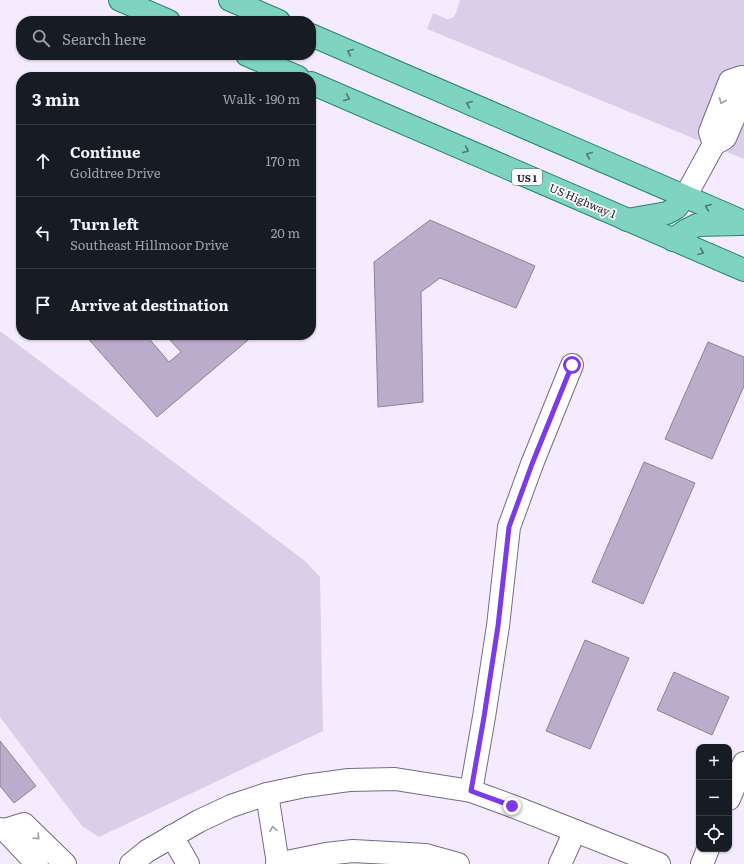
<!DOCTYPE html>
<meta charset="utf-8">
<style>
:root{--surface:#171b24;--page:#242831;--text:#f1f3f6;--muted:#9ea1a6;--line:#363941}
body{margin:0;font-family:Literata,serif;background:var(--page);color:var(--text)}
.controls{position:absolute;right:12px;bottom:12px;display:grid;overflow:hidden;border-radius:8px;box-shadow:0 1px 3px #0004}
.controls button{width:36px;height:36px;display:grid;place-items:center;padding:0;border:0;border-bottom:1px solid var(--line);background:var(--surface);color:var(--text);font:20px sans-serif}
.stop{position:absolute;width:12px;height:12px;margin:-9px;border:3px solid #7c3aed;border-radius:50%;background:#fff}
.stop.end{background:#7c3aed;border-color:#fff;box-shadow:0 1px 4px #0008}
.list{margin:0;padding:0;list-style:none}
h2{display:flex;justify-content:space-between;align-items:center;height:52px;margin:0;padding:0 16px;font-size:17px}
h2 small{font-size:13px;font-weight:400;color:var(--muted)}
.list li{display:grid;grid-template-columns:26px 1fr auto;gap:12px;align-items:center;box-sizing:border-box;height:72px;padding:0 16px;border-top:1px solid var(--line)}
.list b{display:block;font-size:15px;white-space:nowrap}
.list p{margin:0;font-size:13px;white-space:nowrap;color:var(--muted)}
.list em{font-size:13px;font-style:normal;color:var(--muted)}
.icon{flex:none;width:22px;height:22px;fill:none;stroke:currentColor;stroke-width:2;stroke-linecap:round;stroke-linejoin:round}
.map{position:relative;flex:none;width:744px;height:864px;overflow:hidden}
.search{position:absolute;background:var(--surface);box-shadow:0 1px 3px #0004;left:16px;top:16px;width:300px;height:44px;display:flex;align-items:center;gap:10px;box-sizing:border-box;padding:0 14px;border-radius:16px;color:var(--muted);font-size:15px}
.panel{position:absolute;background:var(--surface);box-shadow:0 1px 3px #0004;left:16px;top:72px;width:300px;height:268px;border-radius:16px}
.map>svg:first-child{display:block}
</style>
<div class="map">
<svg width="744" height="864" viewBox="0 0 744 864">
<rect width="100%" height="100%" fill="#f4ecfe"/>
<g fill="#dacee9">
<polygon points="460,0 744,0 744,159 427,29 433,13 447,19 453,18 456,13"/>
<polygon points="0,331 305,561 320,577 323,731 99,837 82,826 0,717"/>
</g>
<g fill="#baacca" stroke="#8d809c">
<polygon points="430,220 535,266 516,308 440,278 421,292 423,402 378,407 374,262"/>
<polygon points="85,335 146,335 169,362 181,352 169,339 173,335 254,335 157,417"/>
<polygon points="708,342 744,357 744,386 712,459 665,439"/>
<polygon points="644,462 695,483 643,604 592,582"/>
<polygon points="585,640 629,658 590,749 546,731"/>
<polygon points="674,672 729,697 712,735 657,710"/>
<polygon points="0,741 36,786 14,803 0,786"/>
</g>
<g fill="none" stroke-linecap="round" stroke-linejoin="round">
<g stroke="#756984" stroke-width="24">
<g id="minor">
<polyline points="714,144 710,132 730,81 742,77 744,82"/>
<polyline points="685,197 714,144 725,138 744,94"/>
<polyline points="471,791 484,717 498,626 509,527 532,464 572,365"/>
<polyline points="267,794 278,864"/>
<polyline points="729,799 744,763"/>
<polyline points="0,829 5,830 37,864"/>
<polyline points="5,830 24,824 65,864"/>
<polyline points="172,836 188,864"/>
<polyline points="131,864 147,851 199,821 231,806 267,794 305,786 349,780 395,779 471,791 512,806 659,864"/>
<polyline points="277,864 326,854 353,851 426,855 458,864"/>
<polyline points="560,864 575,831"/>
<polyline points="702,864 708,849"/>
</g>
</g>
<g stroke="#288271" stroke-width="24">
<g id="major">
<polyline points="120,0 169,21"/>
<polyline points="230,0 279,21"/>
<polyline points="311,35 744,222"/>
<polyline points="247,55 298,77"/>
<polyline points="311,83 744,270"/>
<polyline points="627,220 667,213 676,208 685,197"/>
<polyline points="673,240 685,231 697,225 741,224"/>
</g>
</g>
<use href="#minor" stroke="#fff" stroke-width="22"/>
<use href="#major" stroke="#7fd4c1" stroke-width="22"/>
</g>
<defs><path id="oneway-chevron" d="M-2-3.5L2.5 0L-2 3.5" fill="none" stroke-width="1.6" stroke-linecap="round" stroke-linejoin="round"/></defs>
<g stroke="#517975">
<use href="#oneway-chevron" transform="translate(350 52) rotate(-157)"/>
<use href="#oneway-chevron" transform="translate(347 98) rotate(23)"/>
<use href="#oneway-chevron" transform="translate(469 104) rotate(-157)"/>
<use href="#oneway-chevron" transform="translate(466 150) rotate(23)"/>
<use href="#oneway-chevron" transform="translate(589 155) rotate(-157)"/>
<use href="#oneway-chevron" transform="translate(708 207) rotate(-157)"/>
<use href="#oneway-chevron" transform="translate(701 252) rotate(23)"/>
</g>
<g stroke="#9c9a9f">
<use href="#oneway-chevron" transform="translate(722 101) rotate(112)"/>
<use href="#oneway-chevron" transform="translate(273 829) rotate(-99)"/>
<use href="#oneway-chevron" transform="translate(37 837) rotate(45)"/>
</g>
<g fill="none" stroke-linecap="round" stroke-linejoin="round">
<polyline stroke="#7c3aed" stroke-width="5" points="512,806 471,791 484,717 498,626 509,527 532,464 572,365"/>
</g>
<g text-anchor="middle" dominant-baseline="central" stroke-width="3.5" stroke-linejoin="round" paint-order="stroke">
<rect fill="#fdfdfd" stroke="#646169" stroke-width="1" x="512" y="169" width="30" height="16" rx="3"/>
<g font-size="10" font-weight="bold" fill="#231e29">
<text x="527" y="177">US 1</text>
</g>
<g font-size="11" fill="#231e29" stroke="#fdfdfd">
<text transform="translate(583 200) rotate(23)">US Highway 1</text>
</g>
</g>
</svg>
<div class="controls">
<button>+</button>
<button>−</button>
<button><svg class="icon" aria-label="locate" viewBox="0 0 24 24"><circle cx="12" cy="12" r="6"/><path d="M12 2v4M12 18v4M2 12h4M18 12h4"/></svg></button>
</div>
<div class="stop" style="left:572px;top:365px"></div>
<div class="stop end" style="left:512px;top:806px"></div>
<div class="search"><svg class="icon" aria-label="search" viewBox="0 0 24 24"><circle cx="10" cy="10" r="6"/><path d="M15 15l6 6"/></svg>Search here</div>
<section class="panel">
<h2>3 min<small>Walk · 190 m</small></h2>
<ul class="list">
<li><svg class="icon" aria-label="ahead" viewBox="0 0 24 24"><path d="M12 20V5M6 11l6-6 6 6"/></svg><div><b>Continue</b><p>Goldtree Drive</p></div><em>170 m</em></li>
<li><svg class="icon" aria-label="left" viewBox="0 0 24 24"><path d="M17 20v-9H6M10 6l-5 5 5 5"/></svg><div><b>Turn left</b><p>Southeast Hillmoor Drive</p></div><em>20 m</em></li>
<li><svg class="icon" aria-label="arrive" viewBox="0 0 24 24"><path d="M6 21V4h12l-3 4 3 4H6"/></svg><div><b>Arrive at destination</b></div></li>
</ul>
</section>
</div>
